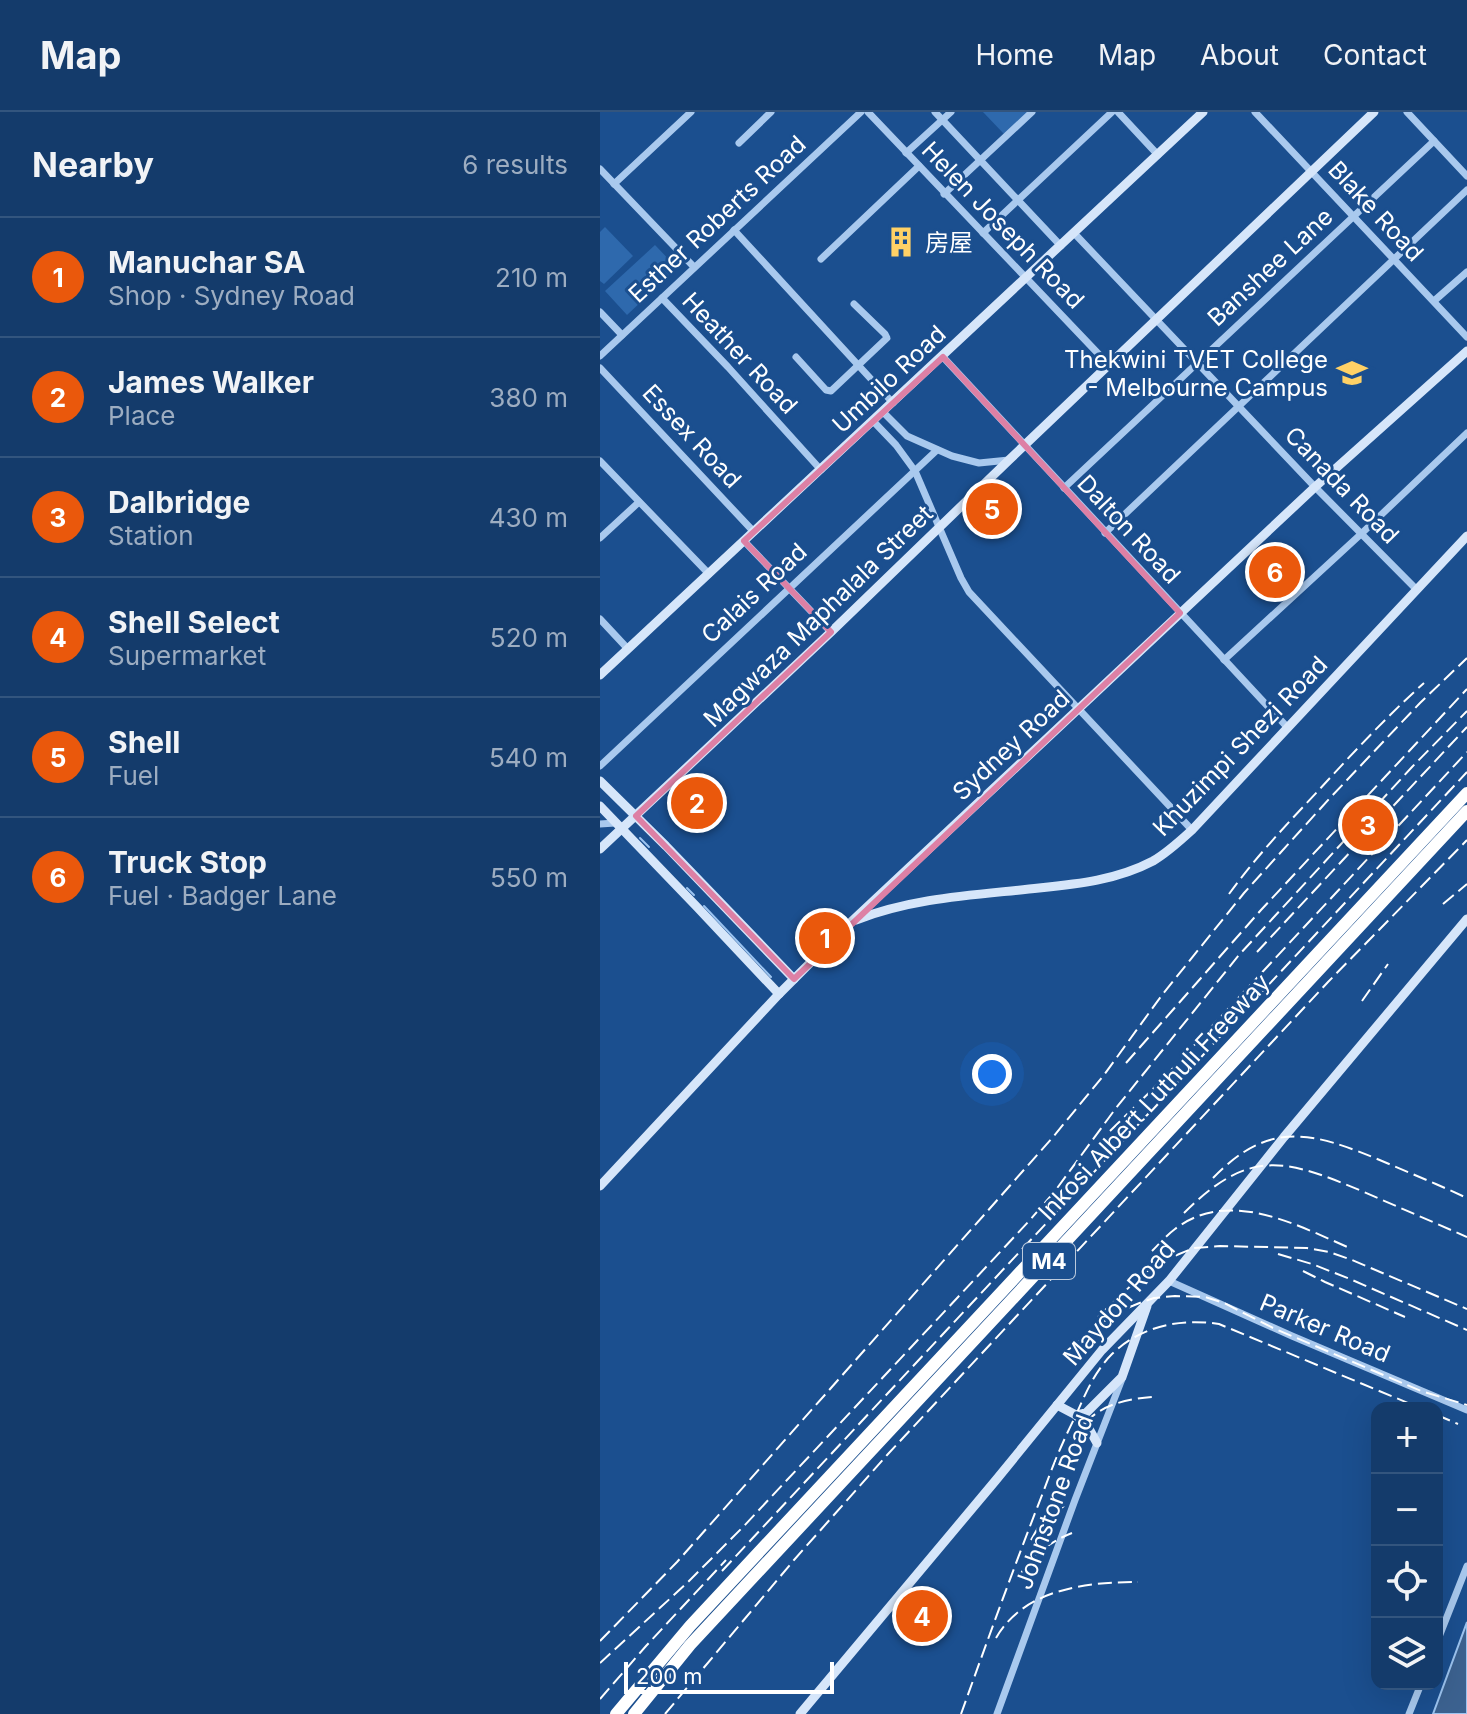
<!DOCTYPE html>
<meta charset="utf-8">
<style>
:root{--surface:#143b6b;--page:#214673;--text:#f1f3f6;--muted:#9dadc1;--line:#33557e;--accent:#ea580c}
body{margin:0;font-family:Inter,"Noto Sans SC",sans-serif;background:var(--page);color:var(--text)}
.controls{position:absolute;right:24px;bottom:24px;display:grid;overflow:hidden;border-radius:16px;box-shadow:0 8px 32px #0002}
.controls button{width:72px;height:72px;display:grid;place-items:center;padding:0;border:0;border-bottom:2px solid var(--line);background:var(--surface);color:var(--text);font:40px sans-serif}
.scale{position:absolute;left:24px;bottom:20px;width:210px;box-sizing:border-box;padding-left:8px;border:4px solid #fff;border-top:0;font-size:22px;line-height:28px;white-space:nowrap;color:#fff;-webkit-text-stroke:6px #1b4f8f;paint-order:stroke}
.you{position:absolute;left:392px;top:962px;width:28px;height:28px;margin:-20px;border:6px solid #fff;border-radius:50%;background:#1a73e8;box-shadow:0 0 0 12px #1a73e833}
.badge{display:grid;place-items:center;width:52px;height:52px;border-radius:50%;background:var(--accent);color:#fff;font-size:26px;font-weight:700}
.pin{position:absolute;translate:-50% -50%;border:4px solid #fff;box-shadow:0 2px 8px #0006}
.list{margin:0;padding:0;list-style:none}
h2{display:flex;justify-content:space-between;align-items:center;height:104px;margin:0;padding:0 32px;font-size:34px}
h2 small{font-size:26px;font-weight:400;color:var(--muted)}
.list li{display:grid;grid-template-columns:52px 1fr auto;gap:24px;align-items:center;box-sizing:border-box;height:120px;padding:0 32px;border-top:2px solid var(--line)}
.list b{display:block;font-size:30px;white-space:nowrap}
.list p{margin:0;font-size:26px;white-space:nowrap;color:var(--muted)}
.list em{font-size:26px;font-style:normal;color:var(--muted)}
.icon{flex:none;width:44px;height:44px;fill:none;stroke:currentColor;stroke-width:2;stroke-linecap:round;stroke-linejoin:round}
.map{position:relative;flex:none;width:867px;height:1602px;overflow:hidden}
header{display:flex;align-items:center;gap:48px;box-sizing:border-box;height:112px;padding:0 40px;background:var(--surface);border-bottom:2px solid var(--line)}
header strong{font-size:38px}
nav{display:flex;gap:44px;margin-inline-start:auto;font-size:28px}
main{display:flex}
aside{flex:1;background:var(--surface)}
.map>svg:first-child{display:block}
</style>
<header>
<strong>Map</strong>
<nav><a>Home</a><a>Map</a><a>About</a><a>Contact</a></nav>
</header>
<main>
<aside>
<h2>Nearby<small>6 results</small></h2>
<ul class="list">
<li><span class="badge">1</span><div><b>Manuchar SA</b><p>Shop · Sydney Road</p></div><em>210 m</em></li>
<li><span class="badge">2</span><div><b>James Walker</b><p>Place</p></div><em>380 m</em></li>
<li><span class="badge">3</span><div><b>Dalbridge</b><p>Station</p></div><em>430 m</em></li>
<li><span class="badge">4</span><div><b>Shell Select</b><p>Supermarket</p></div><em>520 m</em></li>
<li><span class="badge">5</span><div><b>Shell</b><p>Fuel</p></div><em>540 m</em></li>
<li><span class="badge">6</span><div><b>Truck Stop</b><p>Fuel · Badger Lane</p></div><em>550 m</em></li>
</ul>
</aside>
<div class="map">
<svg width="867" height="1602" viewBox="0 0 867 1602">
<rect width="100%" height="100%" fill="#1b4f8f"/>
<g fill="#2e69ad">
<polygon points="383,0 428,0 404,22"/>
<polygon points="5,115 33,144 4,172 0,169 0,120"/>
<polygon points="55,133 77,156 27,203 5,179"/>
</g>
<polygon fill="#3c6290" stroke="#9cc4f0" stroke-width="2" points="867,1510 867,1602 833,1602"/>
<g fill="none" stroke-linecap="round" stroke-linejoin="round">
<g stroke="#9cc4f0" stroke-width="2">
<polyline points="40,726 49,735"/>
<polyline points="87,776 94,783"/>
<polyline points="104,794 171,865"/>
</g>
<g stroke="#a9c9ee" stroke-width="7">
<polyline points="268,0 509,253"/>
<polyline points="335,0 461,134"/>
<polyline points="518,0 558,43"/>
<polyline points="655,0 867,225"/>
<polyline points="807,0 867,64"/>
<polyline points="139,31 171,0"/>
<polyline points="306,41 351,0"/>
<polyline points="0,57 94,155"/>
<polyline points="14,72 91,0"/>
<polyline points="344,82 432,0"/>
<polyline points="134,118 293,291"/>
<polyline points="383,121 512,0"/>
<polyline points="474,121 715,375 817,478"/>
<polyline points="221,147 319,54"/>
<polyline points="62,186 128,255 221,358"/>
<polyline points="834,189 867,160"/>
<polyline points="0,200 22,223"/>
<polyline points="0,244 261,0"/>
<polyline points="196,245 226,278 231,279 287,226 285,222 254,192"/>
<polyline points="343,245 688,616"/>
<polyline points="0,256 154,420"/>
<polyline points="283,300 307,324 352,344 379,351 409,348"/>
<polyline points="273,309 296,333 315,359 361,466 369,480 592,718"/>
<polyline points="0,349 109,462"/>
<polyline points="464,376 834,29"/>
<polyline points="505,421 867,78"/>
<polyline points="0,426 39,390"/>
<polyline points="144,429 231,520"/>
<polyline points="0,507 28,537"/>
<polyline points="624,548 761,422 867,321"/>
<polyline points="0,654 337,338"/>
<polyline points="0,712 15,711"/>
<polyline points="569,1169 692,1224 867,1298"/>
<polyline points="837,1530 867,1454"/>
<polyline points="397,1602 475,1388 522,1267"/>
<polyline points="809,1602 821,1572"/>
</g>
<g stroke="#d6e6fa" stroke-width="9">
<polyline points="0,563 603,0"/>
<polyline points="0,669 66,734 194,867"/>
<polyline points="0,694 97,795 179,882"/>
<polyline points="0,737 231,520 409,348 774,0"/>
<path d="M 256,808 C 315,785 377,783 439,776 C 478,772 517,768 553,749 C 567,741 580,729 592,718 L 867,424"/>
<polyline points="0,1074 179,882 251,810 715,375 867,239"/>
<polyline points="457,1293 476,1303 488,1315 497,1331"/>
<polyline points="476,1303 486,1301 522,1265 547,1194"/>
<polyline points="200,1602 396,1368 502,1238 569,1169 684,1025 867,807"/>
</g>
<g stroke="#fff" stroke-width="12">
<polyline points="16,1602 90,1514 867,681"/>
<polyline points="34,1602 90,1533 867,699"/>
</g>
<g stroke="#fff" stroke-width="2" stroke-dasharray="14 6" stroke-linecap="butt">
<path d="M 629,782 C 655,746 686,713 717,680 C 751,643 786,605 824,571"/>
<polyline points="843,792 867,772"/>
<polyline points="657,840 867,615"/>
<polyline points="762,889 788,852"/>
<polyline points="526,951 661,798 867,577"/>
<polyline points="510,1019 561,969 867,640"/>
<path d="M 613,1066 C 670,1007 713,1020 782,1049 C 810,1061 839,1073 867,1086"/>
<path d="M 584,1101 C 650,1035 686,1047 764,1080 C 798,1095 833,1110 867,1125"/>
<path d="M 552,1139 C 559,1132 567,1123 575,1117 C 630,1075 698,1114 752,1137"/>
<polyline points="678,1142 712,1152 750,1167 867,1218"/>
<polyline points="703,1159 725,1170 805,1205"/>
<polyline points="498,1205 543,1162 562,1149 594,1136 620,1134 707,1136 729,1140 752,1148 867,1197"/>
<polyline points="463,1242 500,1212 520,1199 542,1190 554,1186 575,1184 605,1185 624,1191 673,1216 821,1279 867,1293"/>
<polyline points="837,1303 858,1312"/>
<path d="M 471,1326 C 494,1296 516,1288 552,1285"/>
<polyline points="431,1428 439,1414 464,1394"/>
<polyline points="122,1459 867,660"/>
<path d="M 418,1466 C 431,1444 449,1430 472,1421"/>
<path d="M 396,1526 C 424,1477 486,1470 538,1470"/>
<polyline points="0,1529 77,1450 453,1025 504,963 562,883 644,781 729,687 820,591 867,546"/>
<polyline points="0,1551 87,1471 144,1414 430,1108 455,1079 516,996 639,843 812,655 867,599"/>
<polyline points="0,1587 46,1534 126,1448"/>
<polyline points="65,1602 194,1448 288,1342 728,870 867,728"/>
<path d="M 361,1602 C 388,1527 415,1452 444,1378 C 453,1353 463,1329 475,1305 C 485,1283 494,1260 512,1242 C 541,1214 580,1206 619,1212 L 820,1296"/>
</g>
</g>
<path fill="none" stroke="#dd80a5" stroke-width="6" stroke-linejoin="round" d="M 343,245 L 580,501 L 194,867 L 36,704 L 231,520 L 144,429 Z"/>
<defs>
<g id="building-bare" transform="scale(2.4)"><path d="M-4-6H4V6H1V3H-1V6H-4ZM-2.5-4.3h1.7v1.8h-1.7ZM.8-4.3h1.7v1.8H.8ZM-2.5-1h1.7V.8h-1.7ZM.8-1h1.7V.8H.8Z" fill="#ffd166" stroke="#1b4f8f" stroke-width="2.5" paint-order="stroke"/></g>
<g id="university-bare" transform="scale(2.4)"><path d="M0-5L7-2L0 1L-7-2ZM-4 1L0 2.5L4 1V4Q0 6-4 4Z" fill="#ffd166" stroke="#1b4f8f" stroke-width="2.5" paint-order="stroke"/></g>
</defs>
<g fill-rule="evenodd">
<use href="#building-bare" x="301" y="130"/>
<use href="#university-bare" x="752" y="261"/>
</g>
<g text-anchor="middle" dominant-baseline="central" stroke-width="6" stroke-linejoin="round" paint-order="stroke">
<rect fill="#1b4f8f" stroke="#bbcadd" stroke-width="2" x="423" y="1131" width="52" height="36" rx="6"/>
<g font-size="22" font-weight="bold" fill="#fff">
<text x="449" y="1149">M4</text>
</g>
<g font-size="24" fill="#fff" stroke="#1b4f8f">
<text transform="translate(776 99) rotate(47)">Blake Road</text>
<text transform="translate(117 107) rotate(-43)">Esther Roberts Road</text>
<text transform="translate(403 113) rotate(46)">Helen Joseph Road</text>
<text transform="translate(670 155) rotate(-43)">Banshee Lane</text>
<text transform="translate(140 241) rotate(47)">Heather Road</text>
<text transform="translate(289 267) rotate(-43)">Umbilo Road</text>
<text transform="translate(92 324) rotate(47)">Essex Road</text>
<text transform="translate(742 373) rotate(46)">Canada Road</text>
<text transform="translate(529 417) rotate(47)">Dalton Road</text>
<text transform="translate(154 481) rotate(-43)">Calais Road</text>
<text transform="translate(218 504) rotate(-44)">Magwaza Maphalala Street</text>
<text transform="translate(411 633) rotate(-43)">Sydney Road</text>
<text transform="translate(640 634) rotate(-46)">Khuzimpi Shezi Road</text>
<text transform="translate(554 985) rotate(-47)">Inkosi Albert Luthuli Freeway</text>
<text transform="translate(519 1191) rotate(-49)">Maydon Road</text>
<text transform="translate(725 1216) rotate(23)">Parker Road</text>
<text transform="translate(454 1390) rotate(-70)">Johnstone Road</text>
</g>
<g font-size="24" fill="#fff" stroke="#1b4f8f" text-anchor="start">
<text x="325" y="130">房屋</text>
<text x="728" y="247" text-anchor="end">Thekwini TVET College<tspan x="728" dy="28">- Melbourne Campus</tspan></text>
</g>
</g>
</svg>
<div class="controls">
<button>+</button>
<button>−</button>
<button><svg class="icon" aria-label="locate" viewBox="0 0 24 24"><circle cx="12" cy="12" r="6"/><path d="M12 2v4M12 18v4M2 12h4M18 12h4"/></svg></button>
<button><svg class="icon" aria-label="layers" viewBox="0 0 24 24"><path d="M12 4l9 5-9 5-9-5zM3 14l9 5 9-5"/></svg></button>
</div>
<div class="scale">200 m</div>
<div class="you"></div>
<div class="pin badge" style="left:225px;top:826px">1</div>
<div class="pin badge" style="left:97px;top:691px">2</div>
<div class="pin badge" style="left:768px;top:713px">3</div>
<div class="pin badge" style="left:322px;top:1504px">4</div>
<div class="pin badge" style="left:392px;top:397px">5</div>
<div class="pin badge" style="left:675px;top:460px">6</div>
</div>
</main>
